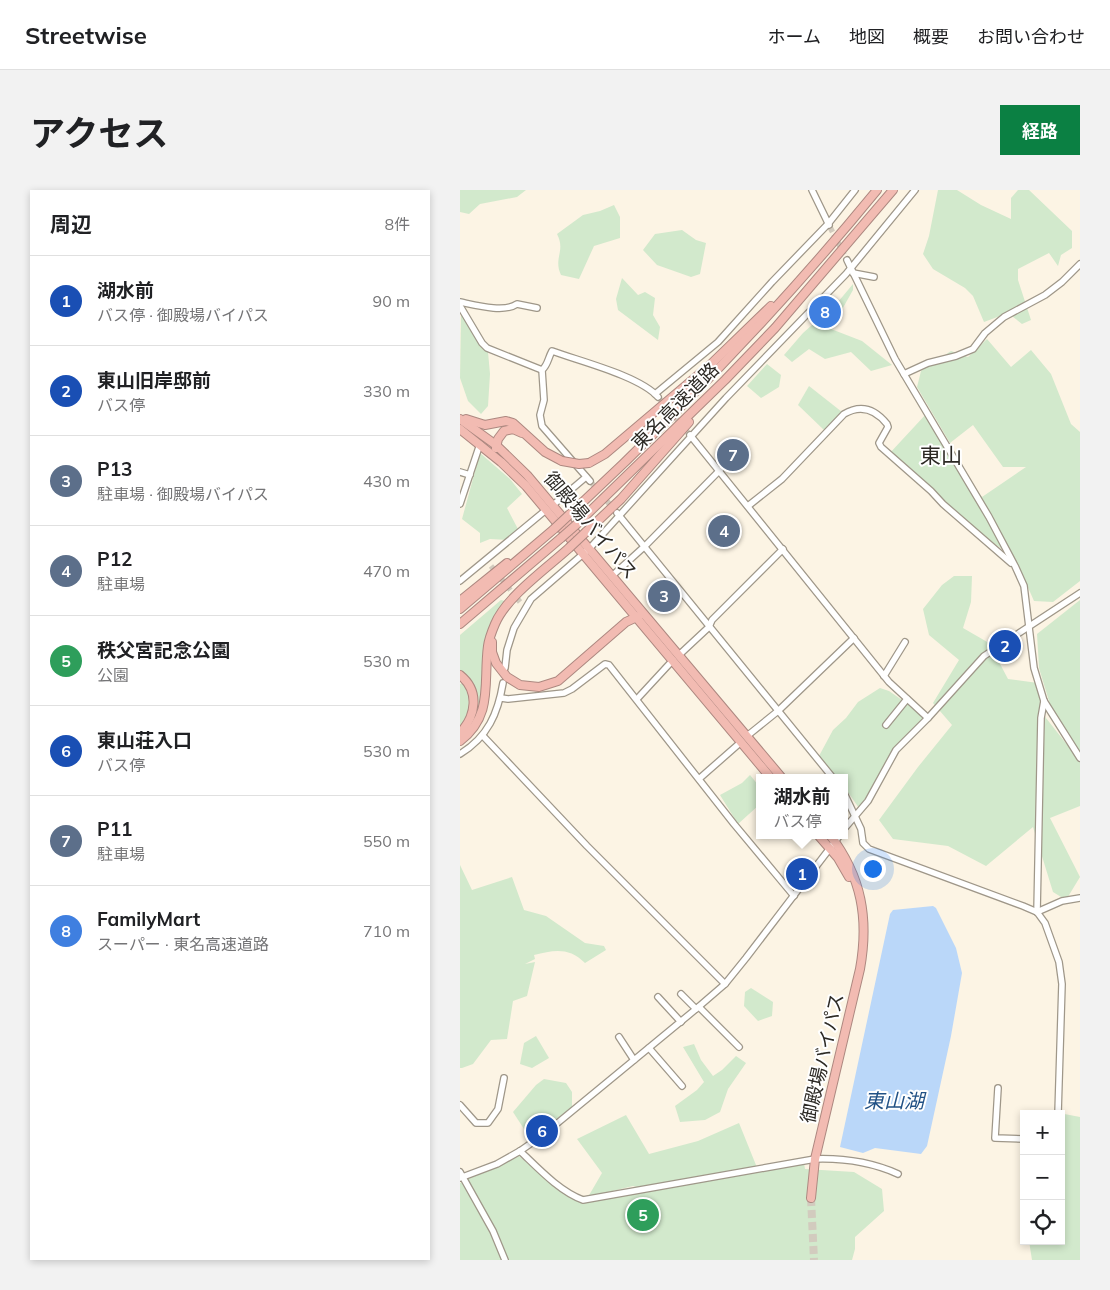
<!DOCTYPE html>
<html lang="ja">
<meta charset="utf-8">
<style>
:root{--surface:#fff;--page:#f2f2f2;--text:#202124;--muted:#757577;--line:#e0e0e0;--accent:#0b8043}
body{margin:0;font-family:Mulish,"Noto Sans JP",sans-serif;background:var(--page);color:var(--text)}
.controls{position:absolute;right:15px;bottom:15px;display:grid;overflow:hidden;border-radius:0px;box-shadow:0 2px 8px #0003}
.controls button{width:45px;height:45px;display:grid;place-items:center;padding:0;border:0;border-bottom:1px solid var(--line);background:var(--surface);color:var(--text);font:25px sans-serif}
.you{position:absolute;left:412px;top:678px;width:18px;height:18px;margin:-12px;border:4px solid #fff;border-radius:50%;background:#1a73e8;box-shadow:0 0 0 8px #1a73e833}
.badge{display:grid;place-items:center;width:32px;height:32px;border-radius:50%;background:var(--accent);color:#fff;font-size:16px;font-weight:700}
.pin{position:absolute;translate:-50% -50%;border:2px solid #fff;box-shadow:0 1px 5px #0006}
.popup{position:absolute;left:296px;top:584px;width:92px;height:65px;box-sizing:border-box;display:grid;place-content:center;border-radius:0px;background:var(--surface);filter:drop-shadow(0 1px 4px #0005);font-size:16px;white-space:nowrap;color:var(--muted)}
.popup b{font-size:19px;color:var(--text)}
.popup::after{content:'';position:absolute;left:50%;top:100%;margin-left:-10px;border:10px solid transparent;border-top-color:var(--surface)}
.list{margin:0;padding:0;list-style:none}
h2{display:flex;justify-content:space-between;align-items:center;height:65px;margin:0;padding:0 20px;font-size:21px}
h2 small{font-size:16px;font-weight:400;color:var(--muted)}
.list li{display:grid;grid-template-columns:32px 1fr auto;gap:15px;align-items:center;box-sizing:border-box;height:90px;padding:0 20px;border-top:1px solid var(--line)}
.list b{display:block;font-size:19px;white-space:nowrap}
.list p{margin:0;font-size:16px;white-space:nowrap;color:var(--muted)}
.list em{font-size:16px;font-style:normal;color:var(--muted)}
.icon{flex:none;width:28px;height:28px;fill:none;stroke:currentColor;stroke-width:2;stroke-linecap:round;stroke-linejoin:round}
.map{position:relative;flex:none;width:620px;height:1070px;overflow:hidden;border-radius:0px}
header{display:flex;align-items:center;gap:30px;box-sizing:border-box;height:70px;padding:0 25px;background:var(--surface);border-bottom:1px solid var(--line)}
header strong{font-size:24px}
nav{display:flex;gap:28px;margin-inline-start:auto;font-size:18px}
.intro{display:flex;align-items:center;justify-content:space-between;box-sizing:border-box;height:120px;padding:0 30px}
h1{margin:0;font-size:35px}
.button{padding:12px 22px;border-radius:0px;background:var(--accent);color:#fff;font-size:18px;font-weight:700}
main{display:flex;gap:30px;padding:0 30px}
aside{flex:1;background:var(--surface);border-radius:0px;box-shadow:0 2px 8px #0003}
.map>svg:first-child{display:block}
</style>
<header>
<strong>Streetwise</strong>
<nav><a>ホーム</a><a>地図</a><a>概要</a><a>お問い合わせ</a></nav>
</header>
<div class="intro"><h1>アクセス</h1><a class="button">経路</a></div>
<main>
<aside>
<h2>周辺<small>8件</small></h2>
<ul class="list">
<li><span class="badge" style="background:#1a4fb4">1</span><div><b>湖水前</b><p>バス停 · 御殿場バイパス</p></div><em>90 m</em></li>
<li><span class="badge" style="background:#1a4fb4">2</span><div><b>東山旧岸邸前</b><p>バス停</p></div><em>330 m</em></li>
<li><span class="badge" style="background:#5c6f8a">3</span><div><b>P13</b><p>駐車場 · 御殿場バイパス</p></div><em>430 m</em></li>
<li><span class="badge" style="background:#5c6f8a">4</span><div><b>P12</b><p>駐車場</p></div><em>470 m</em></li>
<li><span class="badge" style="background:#2e9e5b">5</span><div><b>秩父宮記念公園</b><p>公園</p></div><em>530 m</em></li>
<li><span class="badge" style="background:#1a4fb4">6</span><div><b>東山荘入口</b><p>バス停</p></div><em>530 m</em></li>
<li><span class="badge" style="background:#5c6f8a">7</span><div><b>P11</b><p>駐車場</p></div><em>550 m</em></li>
<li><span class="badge" style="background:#3f7fe0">8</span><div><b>FamilyMart</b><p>スーパー · 東名高速道路</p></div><em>710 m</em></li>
</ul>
</aside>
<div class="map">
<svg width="620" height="1070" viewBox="0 0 620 1070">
<rect width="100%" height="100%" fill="#fcf4e4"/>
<g fill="#d2e9cc">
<polygon points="0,0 66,0 57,7 20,14 9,24 0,22"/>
<polygon points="478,0 497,0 521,15 551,29 551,8 558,0 569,0 612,41 612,58 601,65 598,76 589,63 558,79 558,90 571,130 562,134 548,123 524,132 513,106 505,98 473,79 463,64 469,46"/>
<path d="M 154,15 L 160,27 L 160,48 L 134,56 L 119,89 L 101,85 C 93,68 106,61 97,44 L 123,25 L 140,21 Z"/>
<polygon points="222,40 236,50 246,53 240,84 231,87 197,75 183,60 195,44"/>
<polygon points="162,88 178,105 185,102 195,108 193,125 200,137 198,150 158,120 156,109"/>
<polygon points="393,94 393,100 371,139 402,151 432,175 411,181 391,162 365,169 349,159 332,172 324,165 343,143 378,112"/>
<polygon points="1,124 28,162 30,184 28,216 21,224 8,211 0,188"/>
<polygon points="527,149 551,177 571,160 591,184 611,234 620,242 620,391 593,412 574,411 555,368 509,336 429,264 467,223 500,278 522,307 566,277 543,277 513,235 490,253 457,197 461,181 491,161 508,167"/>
<polygon points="307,174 321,185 319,197 301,208 287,196"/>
<polygon points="349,196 382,222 364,240 338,215"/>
<polygon points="20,263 50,289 62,304 47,318 59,341 48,350 30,349 20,353 20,343 2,329"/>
<polygon points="494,386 512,386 511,412 503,438 529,453 548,489 578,493 582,523 620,571 620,616 590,628 620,687 606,710 593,702 573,637 526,676 488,656 433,649 419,630 458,577 492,535 473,513 499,470 469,445 463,419 482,395"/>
<path d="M 41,410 L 45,411 L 36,424 L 23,511 L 12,535 L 11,534 C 14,509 21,499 0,480 L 0,445 Z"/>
<polygon points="620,410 620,562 592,521 579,478 577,444"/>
<path d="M 3,493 C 12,508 10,525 0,538 L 0,494 Z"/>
<polygon points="420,498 429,501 465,526 399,618 385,598 384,588 377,588 359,566 373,540 386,528 398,512"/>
<polygon points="290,585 299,596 299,615 278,634 260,605 282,593"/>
<path d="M 0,675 L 12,700 L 52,687 L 64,720 L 86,726 L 125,753 L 144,756 L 146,760 L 125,773 C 109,757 94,760 74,765 L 75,769 L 65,774 L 75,772 L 67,806 L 53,811 L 47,849 L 31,850 L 13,874 L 2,878 L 0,878 Z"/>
<polygon points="291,798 313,812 312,826 298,831 284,816 285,802"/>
<polygon points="76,846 89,868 72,878 60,874 64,853"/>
<polygon points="234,854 241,870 253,886 262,880 276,866 286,873 268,899 260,922 245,930 220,932 215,916 237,900 244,892 223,857"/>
<polygon points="84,889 106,893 112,902 112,918 77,942 64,939 53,922 76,895"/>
<polygon points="594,922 620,927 620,1070 572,1070 569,1051 601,1051 601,924 594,924"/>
<polygon points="166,925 189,964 238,951 279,933 298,980 344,973 345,979 394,982 422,999 424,1021 395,1047 395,1059 392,1070 0,1070 0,993 59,966 91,993 120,1013 190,1000 173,996 128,1007 142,983 117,949"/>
</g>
<polygon fill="#bad7f9" points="473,716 476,718 496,758 502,783 491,846 467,956 461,964 415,958 403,963 380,957 430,724 433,720"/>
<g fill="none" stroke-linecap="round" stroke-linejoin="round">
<g stroke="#d2cbbe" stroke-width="5.5" stroke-dasharray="5.5 3" stroke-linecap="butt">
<polyline points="370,37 387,70"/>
<polyline points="198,207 229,244"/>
<polyline points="130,291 157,323"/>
<polyline points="31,376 60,412"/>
</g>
<polyline stroke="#d2cbbe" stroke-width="8" stroke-dasharray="8 4" stroke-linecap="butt" points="351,1008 354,1070"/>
<g stroke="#9f9789" stroke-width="8">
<g id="minor">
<polyline points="352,0 369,35"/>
<polyline points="387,70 435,169 529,327 555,376 564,396 574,478 584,511 620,568"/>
<polyline points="393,83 414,87"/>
<path d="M 0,112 C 15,115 44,123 57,114 L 77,118"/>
<polyline points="0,116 22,153 27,158 82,180"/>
<polyline points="444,184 468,173 496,166 513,159 525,143 544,127 585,105 602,92 620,74"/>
<polyline points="195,204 258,152 312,92 368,34 395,0"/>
<polyline points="230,245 429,492 468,528"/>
<polyline points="0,282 10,285"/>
<path d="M 130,291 L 82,236 L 80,225 L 84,210 L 82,180 C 88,175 88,168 92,161 C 119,171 180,186 198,207"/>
<polyline points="0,314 20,254"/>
<polyline points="93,315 126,287"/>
<path d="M 288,316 L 322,289 L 384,224 C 401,214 415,219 427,234 L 428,237 L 419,253 L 421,257 L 471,301 L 483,314 L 551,373"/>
<polyline points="157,323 373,588"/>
<polyline points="153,385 185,356 260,280"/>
<polyline points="0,391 86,320"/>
<polyline points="219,465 249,437 252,430 323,359"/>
<polyline points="45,478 47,460 54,438 71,409 130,358 266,208 386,84 455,0"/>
<polyline points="424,486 445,452"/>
<polyline points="41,508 48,509 104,503 112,499 145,474 149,475 274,634 334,706"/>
<polyline points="177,509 213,470"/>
<polyline points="426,535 447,509"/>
<polyline points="23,546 127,656 265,794"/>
<polyline points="287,546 318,521 394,448"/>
<path d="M 0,564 C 28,547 38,523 43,493"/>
<polyline points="240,588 281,552"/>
<polyline points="384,603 401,639 403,653 409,659 563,716 577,722 585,733 599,772 602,794 598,924"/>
<polyline points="384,639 408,611 436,560 468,528 524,466 620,403"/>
<polyline points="577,722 581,528 584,511"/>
<polyline points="577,722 602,711 620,708"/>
<polyline points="221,804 236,819"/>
<polyline points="198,807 221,832"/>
<polyline points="239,817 279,857"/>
<polyline points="159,847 174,870"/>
<polyline points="189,858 222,896"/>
<polyline points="538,898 535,948 564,949"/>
<polyline points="0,915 16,933 28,933 38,919 44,888"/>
<path d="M 60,961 C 78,978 99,1001 123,1010 L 355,969 C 385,968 411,972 438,984"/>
<polyline points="0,982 33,1041 45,1070"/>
<polyline points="0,988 37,974 60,961 83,945 236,819 265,794 286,768 380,645"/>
</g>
</g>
<g stroke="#ad8880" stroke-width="10">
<g id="highway">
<polyline points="0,229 36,255 67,285 322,588"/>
<polyline points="6,229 25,235 46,231 53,233 85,262 102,271"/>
<polyline points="0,239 41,272 66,296 311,588"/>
<polyline points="36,258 38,249 44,241 53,239 62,243"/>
<polyline points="129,273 145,264 250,175 311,116"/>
<path d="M 109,325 C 219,223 322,116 417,0"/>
<polyline points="117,334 265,190 315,138 433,0"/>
<polyline points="126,342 161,309 229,232"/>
<polyline points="0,411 47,373"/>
<polyline points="0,419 94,339"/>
<polyline points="0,434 101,348"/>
<polyline points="32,452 32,462 36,473 47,487 60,495 79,497 98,491 166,432 179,426"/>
<path d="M 0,485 C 20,501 16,526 0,543"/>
<path d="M 0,551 C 34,525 23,492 28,456 C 29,448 32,441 35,434 C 46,407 87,378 109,358"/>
<polyline points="358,645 378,668 389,687"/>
<path d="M 351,1008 L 355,969 L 400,779 C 409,729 402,687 370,645"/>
</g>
</g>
<use href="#minor" stroke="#fff" stroke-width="5.5"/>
<use href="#highway" stroke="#f2bbb2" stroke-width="8"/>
<g stroke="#ad8880" stroke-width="10" stroke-linecap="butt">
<g id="highway-bridge">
<polyline points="102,271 119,274 129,273"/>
<polyline points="94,339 109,325"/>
<polyline points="101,348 117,334"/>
<polyline points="109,358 126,342"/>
</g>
</g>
<use href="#highway-bridge" stroke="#f2bbb2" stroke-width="8"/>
</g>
<g text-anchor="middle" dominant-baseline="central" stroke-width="4" stroke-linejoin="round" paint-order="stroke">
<g font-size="19" fill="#2c2924" stroke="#fff">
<text transform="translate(215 216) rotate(-45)">東名高速道路</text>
<text transform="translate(131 335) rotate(50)">御殿場バイパス</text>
<text transform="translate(362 868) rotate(-77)">御殿場バイパス</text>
</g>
<g font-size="20" font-style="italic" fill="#215185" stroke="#fff">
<text x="434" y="910">東山湖</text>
</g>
<g font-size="21" fill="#2c2924" stroke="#fff">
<text x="481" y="265">東山</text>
</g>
</g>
</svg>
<div class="controls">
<button>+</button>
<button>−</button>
<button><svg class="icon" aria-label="locate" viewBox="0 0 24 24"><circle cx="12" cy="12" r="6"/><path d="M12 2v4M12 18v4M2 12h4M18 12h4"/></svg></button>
</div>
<div class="you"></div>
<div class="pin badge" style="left:342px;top:684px;background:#1a4fb4">1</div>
<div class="popup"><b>湖水前</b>バス停</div>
<div class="pin badge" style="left:545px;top:456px;background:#1a4fb4">2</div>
<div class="pin badge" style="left:204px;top:406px;background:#5c6f8a">3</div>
<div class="pin badge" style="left:264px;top:341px;background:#5c6f8a">4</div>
<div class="pin badge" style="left:183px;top:1025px;background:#2e9e5b">5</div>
<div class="pin badge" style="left:82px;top:941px;background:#1a4fb4">6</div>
<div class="pin badge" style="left:273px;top:265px;background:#5c6f8a">7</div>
<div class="pin badge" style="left:365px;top:122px;background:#3f7fe0">8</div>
</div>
</main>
